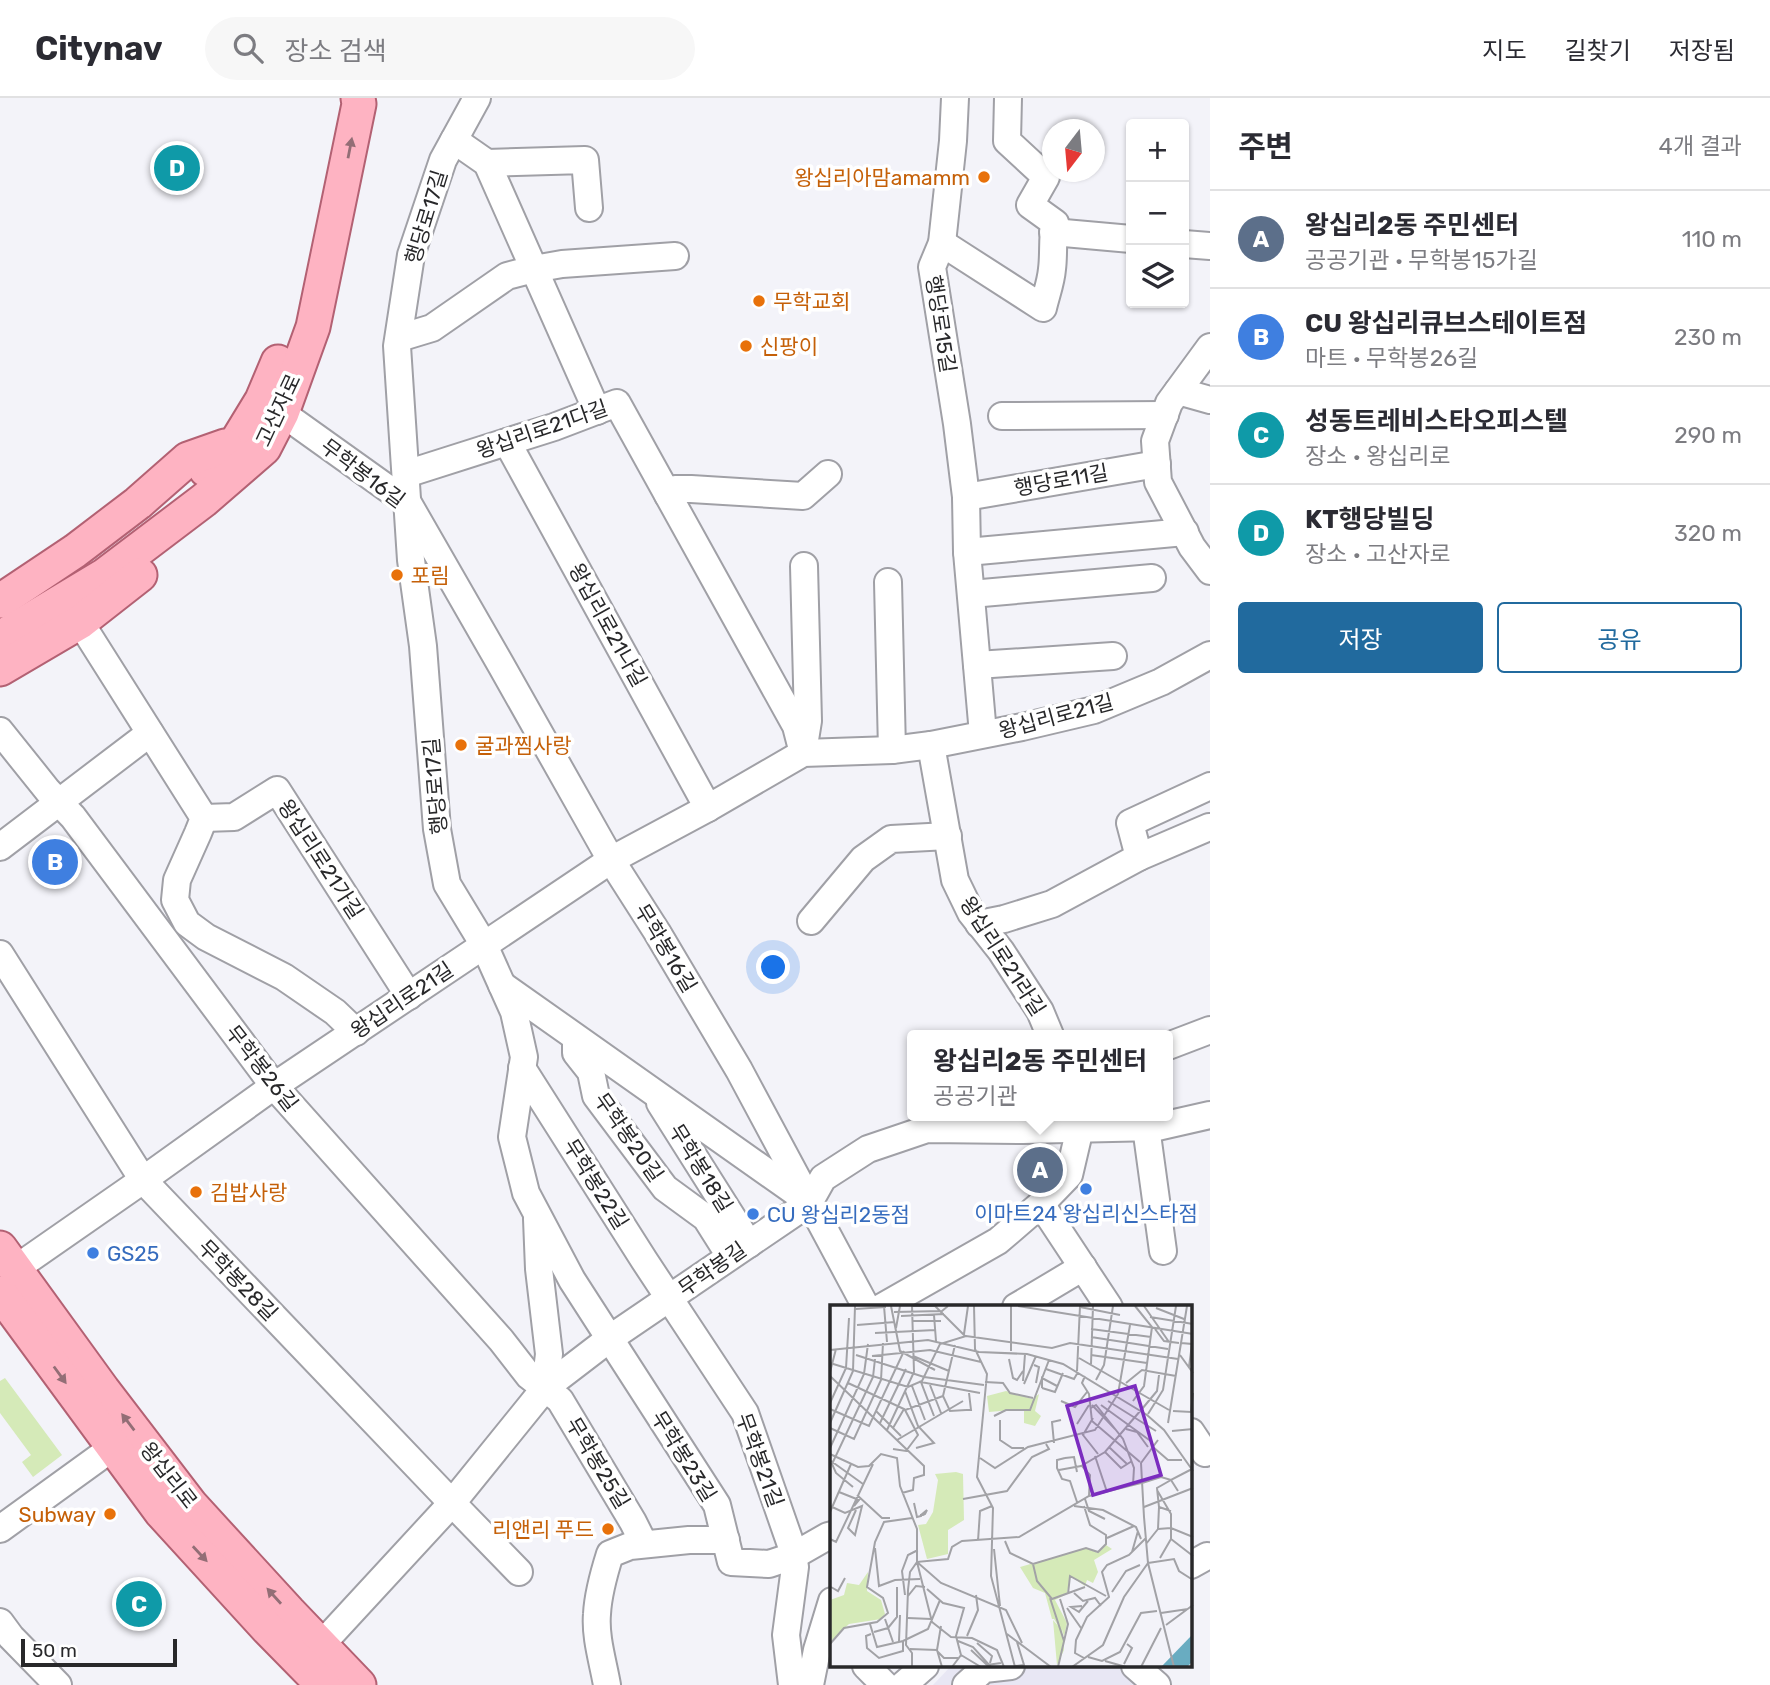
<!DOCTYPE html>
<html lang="ko">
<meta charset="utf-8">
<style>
:root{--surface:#fff;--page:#f7f7f7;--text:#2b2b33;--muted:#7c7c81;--line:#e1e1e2;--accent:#216a9e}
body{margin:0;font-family:Rubik,"Noto Sans KR",sans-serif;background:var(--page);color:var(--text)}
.controls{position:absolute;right:21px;top:21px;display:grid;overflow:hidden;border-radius:7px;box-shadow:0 2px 5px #0004}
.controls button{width:63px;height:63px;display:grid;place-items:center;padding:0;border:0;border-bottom:2px solid var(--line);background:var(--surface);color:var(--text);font:35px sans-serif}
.compass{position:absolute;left:1042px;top:21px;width:63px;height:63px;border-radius:50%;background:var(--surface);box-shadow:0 2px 5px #0004;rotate:196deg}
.scale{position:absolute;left:21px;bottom:18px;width:156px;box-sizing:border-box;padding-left:7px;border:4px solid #28282a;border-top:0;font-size:19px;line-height:24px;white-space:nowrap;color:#28282a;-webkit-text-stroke:5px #fff;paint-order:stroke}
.you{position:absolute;left:774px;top:870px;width:24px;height:24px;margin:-18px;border:5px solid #fff;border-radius:50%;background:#1a73e8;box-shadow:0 0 0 10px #1a73e833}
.badge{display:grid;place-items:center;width:46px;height:46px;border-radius:50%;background:var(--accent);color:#fff;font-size:23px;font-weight:700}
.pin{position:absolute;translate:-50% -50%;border:4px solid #fff;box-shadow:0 2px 7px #0006}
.popup{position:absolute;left:907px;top:932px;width:266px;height:91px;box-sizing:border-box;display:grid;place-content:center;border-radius:7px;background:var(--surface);filter:drop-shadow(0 2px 5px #0005);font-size:23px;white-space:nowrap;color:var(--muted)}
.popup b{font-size:26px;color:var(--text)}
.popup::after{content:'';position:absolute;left:50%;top:100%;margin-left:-14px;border:14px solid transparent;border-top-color:var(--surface)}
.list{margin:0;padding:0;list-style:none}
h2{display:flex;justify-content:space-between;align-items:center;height:91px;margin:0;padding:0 28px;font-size:30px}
h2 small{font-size:23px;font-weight:400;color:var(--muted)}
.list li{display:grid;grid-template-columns:46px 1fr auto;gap:21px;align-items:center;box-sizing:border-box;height:98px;padding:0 28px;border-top:2px solid var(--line)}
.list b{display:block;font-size:26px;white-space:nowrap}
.list p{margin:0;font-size:23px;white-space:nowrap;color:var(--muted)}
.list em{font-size:23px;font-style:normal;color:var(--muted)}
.actions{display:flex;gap:14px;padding:21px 28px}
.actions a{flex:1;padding:16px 0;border:2px solid var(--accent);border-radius:7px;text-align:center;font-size:24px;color:var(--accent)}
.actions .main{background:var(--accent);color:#fff}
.icon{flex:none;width:38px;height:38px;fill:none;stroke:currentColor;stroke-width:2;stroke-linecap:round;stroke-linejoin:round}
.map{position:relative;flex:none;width:1210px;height:1587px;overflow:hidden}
header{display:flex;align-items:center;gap:42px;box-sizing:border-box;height:98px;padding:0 35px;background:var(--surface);border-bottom:2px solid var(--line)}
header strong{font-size:33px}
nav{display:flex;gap:38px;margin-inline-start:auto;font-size:24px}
.search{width:490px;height:63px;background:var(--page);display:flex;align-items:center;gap:18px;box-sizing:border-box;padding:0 24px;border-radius:38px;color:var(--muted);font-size:26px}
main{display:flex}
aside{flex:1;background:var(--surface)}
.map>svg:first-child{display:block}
</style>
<header>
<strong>Citynav</strong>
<div class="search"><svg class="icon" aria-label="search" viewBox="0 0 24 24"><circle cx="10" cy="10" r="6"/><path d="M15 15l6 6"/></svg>장소 검색</div>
<nav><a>지도</a><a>길찾기</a><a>저장됨</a></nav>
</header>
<main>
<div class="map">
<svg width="1210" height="1587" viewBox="0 0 1210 1587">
<rect width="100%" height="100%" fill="#f3f3f9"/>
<polygon fill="#e8e7f4" points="951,1568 1138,1568 1158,1587 933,1587"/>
<polygon fill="#d5eab8" points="5,1280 62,1357 33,1379 22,1364 31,1357 0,1315 0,1283"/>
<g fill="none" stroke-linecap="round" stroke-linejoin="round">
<g stroke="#a0a0a6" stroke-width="30">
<g id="minor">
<polyline points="477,0 443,62 411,157 397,248 411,462 423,548 437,731 447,786 484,847 514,914 524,959 512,1039 526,1095 572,1182 717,1407 731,1464 769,1466 793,1458 828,1438 832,1437"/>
<polyline points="955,0 953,43 942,145 932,169 957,326 966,399 967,454 983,636"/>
<polyline points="454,42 487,65 597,313"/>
<polyline points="487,65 585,62 589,110"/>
<polyline points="1053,134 1131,141"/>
<path d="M 942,145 L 1043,210 C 1046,197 1051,184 1052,171 C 1054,156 1052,140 1055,125 L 1030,107 L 1046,79 L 1007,43 L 1008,0"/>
<polyline points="1184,146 1210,148"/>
<polyline points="399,240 432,230 507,178 534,171 562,166 675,158"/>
<polyline points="1210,249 1169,305 1155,343 1158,384 1192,449 1210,473"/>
<polyline points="1178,293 1210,302"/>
<polyline points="282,315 408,405 501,567 611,762 657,834 739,972 866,1209"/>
<polyline points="1002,318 1165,317"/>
<polyline points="507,344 708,710"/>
<polyline points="406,376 554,329 617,305 796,628 803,655"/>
<polyline points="668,397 675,391 691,391 803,398 828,376"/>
<polyline points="966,399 1157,366"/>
<polyline points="967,454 1185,434"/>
<polyline points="804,468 808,623 804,648"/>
<polyline points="888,484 892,652"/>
<polyline points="971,496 1152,480"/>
<polyline points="80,524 204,720 198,735 177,782 175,802 187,825 206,839 284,879 335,914 356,934"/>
<polyline points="977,567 1113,558"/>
<polyline points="0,633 48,693 73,719 274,988 501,1242 529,1278 560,1302 633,1424 644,1446"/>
<polyline points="931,647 955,782 971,815 1001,853 1040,913 1050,937"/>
<polyline points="204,720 234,719 277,692 409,898"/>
<polyline points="0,749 150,635"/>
<polyline points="1139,759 1130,725 1210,688"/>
<polyline points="811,823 863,761 891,741 948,738"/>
<polyline points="979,826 1004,821 1052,806 1139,759 1209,729"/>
<polyline points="0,856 143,1082 452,1405 519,1474"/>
<polyline points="502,887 805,1101"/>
<polyline points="576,940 576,955 591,974 596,998 665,1090 706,1120 730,1158"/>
<polyline points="1168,948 1210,932"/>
<polyline points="522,970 644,1162 745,1315 791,1447 795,1469 786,1537 792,1587"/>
<polyline points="660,1005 749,1146"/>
<polyline points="1146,1029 1163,1153"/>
<polyline points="1041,1106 1109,1209"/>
<polyline points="537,1121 539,1171 549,1256 545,1290"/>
<polyline points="15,1171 143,1082 274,988 611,762 708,710 803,655 892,652 931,647 1022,629 1094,612 1161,584 1210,557"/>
<polyline points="882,1209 998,1143 1041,1106 1069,1077 1080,1030 1080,1018"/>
<polyline points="1016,1209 1083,1169"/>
<polyline points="1191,1334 1205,1355"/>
<polyline points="0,1431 112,1350"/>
<polyline points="1191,1467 1207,1458"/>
<polyline points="0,1524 11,1539 58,1587"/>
<polyline points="322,1566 320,1548 452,1405 545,1290 609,1241 809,1105 823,1080 868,1051 927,1031 1023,1032 1157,1029 1210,1017"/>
<polyline points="866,1568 885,1587"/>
<polyline points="1135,1568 1157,1587"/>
<path d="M 607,1587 C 603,1564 595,1539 597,1516 C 598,1496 604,1475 610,1456 L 630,1448 L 689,1442 L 726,1442"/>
<polyline points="810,1587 817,1552 832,1503"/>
<polyline points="903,1587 925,1568"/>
<polyline points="966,1587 984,1571 1011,1568"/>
</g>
</g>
<g stroke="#b36173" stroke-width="37">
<g id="major">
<polyline points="206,372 237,343 262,302 278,264"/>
<polyline points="0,503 75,453 138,405 188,361 225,348"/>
<polyline points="0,540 105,477 204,402 264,350 282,315 313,229 359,6 358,0"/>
<polyline points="0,571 80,524 140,477"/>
<polyline points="0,1150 103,1292 191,1407 289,1514 359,1587"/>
<polyline points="0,1195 161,1414 268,1531 323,1587"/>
</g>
</g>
<use href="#minor" stroke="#fff" stroke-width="26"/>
<use href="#major" stroke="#feb3c2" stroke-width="33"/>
</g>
<defs><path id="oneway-solid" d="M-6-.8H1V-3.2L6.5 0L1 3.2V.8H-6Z" transform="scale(1.75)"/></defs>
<g fill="#936e76">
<use href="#oneway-solid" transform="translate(350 50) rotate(-79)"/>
<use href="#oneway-solid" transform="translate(60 1277) rotate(54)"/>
<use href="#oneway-solid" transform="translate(128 1324) rotate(-127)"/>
<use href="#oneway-solid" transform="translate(200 1456) rotate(47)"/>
<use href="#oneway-solid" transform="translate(274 1498) rotate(-132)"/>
</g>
<g fill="#e8710a" stroke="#fff" stroke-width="2.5">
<circle cx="984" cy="79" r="7"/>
<circle cx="759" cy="203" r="7"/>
<circle cx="746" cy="248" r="7"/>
<circle cx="397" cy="477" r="7"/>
<circle cx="461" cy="647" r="7"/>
<circle cx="196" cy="1094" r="7"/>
<circle cx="110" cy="1416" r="7"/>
<circle cx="608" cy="1431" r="7"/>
</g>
<g fill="#3f7fe0" stroke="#fff" stroke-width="2.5">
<circle cx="1086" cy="1091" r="7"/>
<circle cx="753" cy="1116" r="7"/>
<circle cx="93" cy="1155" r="7"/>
</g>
<g text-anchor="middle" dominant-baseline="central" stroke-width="7" stroke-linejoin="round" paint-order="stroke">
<g font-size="21" fill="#c56008" stroke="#fff" text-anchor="start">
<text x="970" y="79" text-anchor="end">왕십리아맘amamm</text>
<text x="773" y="203">무학교회</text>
<text x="760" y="248">신팡이</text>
<text x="411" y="477">포림</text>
<text x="475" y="647">굴과찜사랑</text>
<text x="210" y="1094">김밥사랑</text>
<text x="96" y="1416" text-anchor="end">Subway</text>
<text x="594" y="1431" text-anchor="end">리앤리 푸드</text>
</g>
<g font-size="21" fill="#28282a" stroke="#fff">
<text transform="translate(426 119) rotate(-73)">행당로17길</text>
<text transform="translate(941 226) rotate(81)">행당로15길</text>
<text transform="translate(278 312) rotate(-65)">고산자로</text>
<text transform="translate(542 331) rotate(-19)">왕십리로21다길</text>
<text transform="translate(363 375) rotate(37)">무학봉16길</text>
<text transform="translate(1061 382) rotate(-10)">행당로11길</text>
<text transform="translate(608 527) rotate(61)">왕십리로21나길</text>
<text transform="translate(1056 618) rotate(-15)">왕십리로21길</text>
<text transform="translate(435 688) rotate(-95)">행당로17길</text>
<text transform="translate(321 761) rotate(57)">왕십리로21가길</text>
<text transform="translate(666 850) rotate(59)">무학봉16길</text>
<text transform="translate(1003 858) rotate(57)">왕십리로21라길</text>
<text transform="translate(402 902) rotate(-34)">왕십리로21길</text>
<text transform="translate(262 970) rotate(52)">무학봉26길</text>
<text transform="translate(629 1039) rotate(55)">무학봉20길</text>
<text transform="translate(701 1070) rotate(58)">무학봉18길</text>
<text transform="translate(596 1086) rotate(58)">무학봉22길</text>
<text transform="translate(712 1171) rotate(-35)">무학봉길</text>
<text transform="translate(238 1182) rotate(46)">무학봉28길</text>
<text transform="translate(684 1358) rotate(58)">무학봉23길</text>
<text transform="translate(760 1362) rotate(70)">무학봉21길</text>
<text transform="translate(598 1365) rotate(59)">무학봉25길</text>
<text transform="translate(169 1377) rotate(52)">왕십리로</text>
</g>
<g font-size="21" fill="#366cbe" stroke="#fff" text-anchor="start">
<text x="1086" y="1115" text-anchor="middle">이마트24 왕십리신스타점</text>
<text x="767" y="1116">CU 왕십리2동점</text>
<text x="107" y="1155">GS25</text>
</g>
</g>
<g transform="translate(830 1207)">
<rect width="362" height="362" fill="#f3f3f9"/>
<path d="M 176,86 L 202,94 L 209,89 L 205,106 L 211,111 L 205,121 L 194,118 L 194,104 L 159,107 L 157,91 ZM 126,167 L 133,169 L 134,215 L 118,225 L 118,249 L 97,254 L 88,220 L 96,219 L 103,207 L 108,175 L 105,169 ZM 276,240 L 282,244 L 264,255 L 268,267 L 263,278 L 257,275 L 255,281 L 240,271 L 237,289 L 225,295 L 237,318 L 234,332 L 232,324 L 234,345 L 227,360 L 223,315 L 229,322 L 224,314 L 222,314 L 215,288 L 203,283 L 190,262 L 256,243 L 268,248 ZM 38,267 L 37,286 L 51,295 L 55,309 L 51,314 L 19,319 L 0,337 L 0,295 L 14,290 L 17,278 L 29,280 Z" fill="#d5eab8"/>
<path d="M 362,330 L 362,357 L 357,362 L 331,362 Z" fill="#69acc1"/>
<path fill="none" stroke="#a2a2a6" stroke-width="2" d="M 54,1 L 57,37M 61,1 L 70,46 L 105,65M 82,1 L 105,1M 105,1 L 135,31M 144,1 L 145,44 L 157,69 L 147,172 L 163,203 L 161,271 L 185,362M 188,1 L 363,29M 314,1 L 339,37M 250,2 L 290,10M 326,3 L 354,14M 25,4 L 56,2M 64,7 L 112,6 L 118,1M 104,10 L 106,36M 71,11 L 114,9M 320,12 L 363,19M 82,16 L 111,16M 27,20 L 65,17M 66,23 L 70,1M 261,24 L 321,32M 325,24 L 334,36 L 349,38M 45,28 L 105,25M 134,29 L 138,1M 261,32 L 338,44M 351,38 L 362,39 L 359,62M 125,40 L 113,91 L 120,106 L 136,105M 0,45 L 98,35 L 149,47 L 197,49 L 233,59 L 317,110 L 334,125 L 363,166M 181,46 L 181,1M 26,50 L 94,72 L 154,80M 261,50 L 317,58M 350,50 L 363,68M 42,51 L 100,45 L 151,57M 83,51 L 119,66M 249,53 L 339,105M 179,54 L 183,73 L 187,75 L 193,66M 0,58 L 78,82 L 92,76 L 110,39 L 136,31 L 222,43 L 240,38 L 348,54M 261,59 L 263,1M 204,60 L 209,62 L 206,78M 216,64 L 244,74 L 248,67M 247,66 L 250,1M 0,67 L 6,44M 0,71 L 94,161 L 94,170 L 84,173 L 83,185 L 72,188M 255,71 L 252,78 L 259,89 L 262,116 L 310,157M 266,75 L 274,60 L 283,1M 193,76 L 195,49M 155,77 L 173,78 L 180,88 L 203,93M 18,78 L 74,104 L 63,123M 296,78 L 312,65 L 346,71M 194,79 L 206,51M 100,80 L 111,108M 82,81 L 95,115M 212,83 L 225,87 L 233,68M 212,83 L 212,73 L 227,81M 75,86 L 88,121 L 104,138 L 86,143M 231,96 L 245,102 L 257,87M 278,96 L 326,126M 303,96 L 314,81 L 322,22 L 305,1M 0,98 L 16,63 L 19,13M 262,100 L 285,124M 271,100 L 322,137M 261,103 L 266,100 L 293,134 L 304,163 L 303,180M 0,104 L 39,121 L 74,46M 312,104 L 327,86 L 329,70M 136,105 L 141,105 L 139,88M 46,106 L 71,131M 343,106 L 361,107 L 363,88M 318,109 L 333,85 L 346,1M 104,111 L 91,77 L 150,88M 164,111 L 176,105 L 200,105 L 219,55M 263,113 L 253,130 L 268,149M 170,115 L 170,135 L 182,143 L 194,143M 0,118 L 23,66 L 25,1M 50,118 L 76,64M 338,118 L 357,1M 247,119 L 259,100M 0,123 L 24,134 L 51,75 L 53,38M 296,124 L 307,127 L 318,142M 57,125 L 84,67 L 82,1M 342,126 L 363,124M 67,135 L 133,96M 328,135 L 311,158 L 314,212 L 318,258 L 344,362M 224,138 L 222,117 L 231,115M 279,142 L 297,159M 323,142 L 338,155 L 352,155M 0,143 L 34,69 L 38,39M 63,144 L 76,146 L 88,130 L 75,105 L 113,91M 275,147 L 291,163 L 302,156M 0,149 L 28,162 L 39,161 L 51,149 L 67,153 L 70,181 L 87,224 L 87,257 L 118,254 L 122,242 L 132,236 L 189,232 L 259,191 L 311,178M 265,151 L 277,187M 150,153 L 165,163 L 198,142 L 265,125 L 288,89 L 300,20M 235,153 L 227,155 L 227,163 L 232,174 L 240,176 L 247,197M 235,153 L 244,152 L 247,167M 1,156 L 33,179M 252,161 L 260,170 L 259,191M 229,165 L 251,161 L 275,147 L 311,105M 312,178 L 331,172 L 341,175 L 362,164M 23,182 L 6,168 L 2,159 L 43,72 L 45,54M 327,185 L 341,209 L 341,234 L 330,253M 9,187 L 29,195 L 24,201M 27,190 L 52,213 L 60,213M 133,194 L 177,186 L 202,152 L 219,144 L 216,139M 255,194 L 259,206 L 275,214M 84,198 L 87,212 L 91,211 L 91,210 L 93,210 L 95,209 L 97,205 L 91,210M 0,201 L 15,208 L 32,201 L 25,230 L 18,223 L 26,205M 244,201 L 273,205 L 306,222 L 311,234M 314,202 L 363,183M 341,206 L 329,202 L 327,183 L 341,175 L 348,186M 0,207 L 21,159M 328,224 L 341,223 L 363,232M 277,233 L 304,221M 0,234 L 6,237 L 43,159M 341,234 L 363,251M 148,236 L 150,206 L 162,201M 175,236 L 180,248 L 203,259 L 256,243 L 268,247 L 276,239 L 276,230 L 260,220 L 254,201M 316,239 L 328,224 L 329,202M 45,243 L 49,281 L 65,275 L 90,274M 164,244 L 170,301M 302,247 L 308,226M 87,257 L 102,317 L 121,332 L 142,333 L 167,345 L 174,362M 87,257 L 111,278 L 176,305 L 192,338M 318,258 L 344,254 L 349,266 L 363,275M 203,259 L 207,276 L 222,294 L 255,282M 1,282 L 8,286 L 15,273M 97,284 L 113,298 L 134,303 L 126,331 L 131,350 L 122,362M 282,287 L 296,266 L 310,260M 244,288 L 253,296 L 265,293 L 271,301M 238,289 L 240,271 L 276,291M 75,290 L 72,266 L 78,250 L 88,245M 78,291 L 86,281 L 95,282M 220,293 L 234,336M 252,301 L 241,302 L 249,307 L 258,296M 237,303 L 251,323M 331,308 L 358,304M 78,313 L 101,314M 55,314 L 63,337M 40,319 L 47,342 L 73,336 L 98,324 L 110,295M 336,320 L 363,300M 111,321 L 107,345 L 112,362M 44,327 L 58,323 L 67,312 L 67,282M 41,329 L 36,331 L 37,343 L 49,353 L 73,346 L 73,336M 177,329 L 221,362M 137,331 L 148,305 L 146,290M 69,336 L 70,310M 128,336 L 143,342 L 161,362M 147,338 L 162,351 L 160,358M 0,339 L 14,323 L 47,317 L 58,308 L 53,293 L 37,282 L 45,237 L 54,217 L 82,213M 80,344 L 107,345M 141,345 L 157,360 L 171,358M 107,346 L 114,353 L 128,353M 131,350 L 151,362M 258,352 L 272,356 L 290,347 L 311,308 L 327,306M 254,353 L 245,348 L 246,335 L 257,312 L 279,292 L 272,267 L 277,260 L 299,250 L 316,233M 275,356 L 296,362M 294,359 L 302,343 L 297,339M 185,361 L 194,360 L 187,337M 82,362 L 82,348 L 76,340 L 78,285 L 80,267 L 87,257M 228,362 L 238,319 L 230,294M 242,362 L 273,340 L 294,292 L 318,258M 311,362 L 331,323"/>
<path fill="#7b2cbf" fill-opacity="0.15" stroke="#7b2cbf" stroke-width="3.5" d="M 305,81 L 331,170 L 263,190 L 237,101 Z"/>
<rect width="362" height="362" fill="none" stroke="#28282a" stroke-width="3.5"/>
</g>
</svg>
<div class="controls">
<button>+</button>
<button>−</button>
<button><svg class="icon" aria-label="layers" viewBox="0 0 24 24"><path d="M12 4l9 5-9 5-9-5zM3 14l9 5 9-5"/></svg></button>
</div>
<svg class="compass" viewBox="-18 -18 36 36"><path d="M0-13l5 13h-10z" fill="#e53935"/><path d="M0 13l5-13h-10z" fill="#7c7c81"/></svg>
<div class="scale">50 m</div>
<div class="you"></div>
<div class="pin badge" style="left:1040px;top:1072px;background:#5c6f8a">A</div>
<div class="popup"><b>왕십리2동 주민센터</b>공공기관</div>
<div class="pin badge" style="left:55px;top:764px;background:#3f7fe0">B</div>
<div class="pin badge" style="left:139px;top:1506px;background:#0f9aa8">C</div>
<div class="pin badge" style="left:177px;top:70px;background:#0f9aa8">D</div>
</div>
<aside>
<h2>주변<small>4개 결과</small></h2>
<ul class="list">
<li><span class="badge" style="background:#5c6f8a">A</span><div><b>왕십리2동 주민센터</b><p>공공기관 · 무학봉15가길</p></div><em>110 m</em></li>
<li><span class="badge" style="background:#3f7fe0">B</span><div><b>CU 왕십리큐브스테이트점</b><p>마트 · 무학봉26길</p></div><em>230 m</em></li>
<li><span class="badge" style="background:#0f9aa8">C</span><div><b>성동트레비스타오피스텔</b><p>장소 · 왕십리로</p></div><em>290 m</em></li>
<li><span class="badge" style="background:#0f9aa8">D</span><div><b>KT행당빌딩</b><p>장소 · 고산자로</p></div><em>320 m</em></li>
</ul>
<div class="actions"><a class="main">저장</a><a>공유</a></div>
</aside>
</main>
